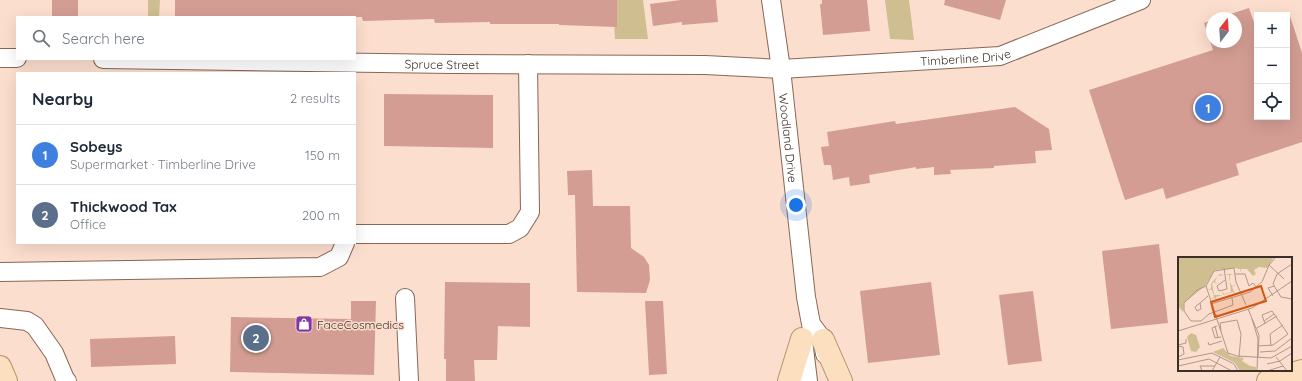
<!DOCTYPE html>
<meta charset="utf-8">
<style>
:root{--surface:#fff;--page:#f6f6f7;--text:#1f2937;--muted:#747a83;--line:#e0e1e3;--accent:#1a73e8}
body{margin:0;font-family:Quicksand,sans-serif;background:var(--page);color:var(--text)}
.controls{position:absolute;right:12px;top:12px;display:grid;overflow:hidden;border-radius:0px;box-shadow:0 4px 16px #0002}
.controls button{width:36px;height:36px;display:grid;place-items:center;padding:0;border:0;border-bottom:1px solid var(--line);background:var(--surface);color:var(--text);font:20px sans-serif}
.compass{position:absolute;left:1206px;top:12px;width:36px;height:36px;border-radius:50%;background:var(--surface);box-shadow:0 4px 16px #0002;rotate:17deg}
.you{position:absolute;left:796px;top:205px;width:14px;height:14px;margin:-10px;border:3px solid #fff;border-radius:50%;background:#1a73e8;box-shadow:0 0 0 6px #1a73e833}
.badge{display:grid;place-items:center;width:26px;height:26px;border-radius:50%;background:var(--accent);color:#fff;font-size:13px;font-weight:700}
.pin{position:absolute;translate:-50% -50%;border:2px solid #fff;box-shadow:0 1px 4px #0006}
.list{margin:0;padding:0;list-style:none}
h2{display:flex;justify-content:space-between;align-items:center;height:52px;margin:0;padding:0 16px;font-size:17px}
h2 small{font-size:13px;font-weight:400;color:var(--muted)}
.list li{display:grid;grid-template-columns:26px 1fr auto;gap:12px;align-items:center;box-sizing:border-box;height:60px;padding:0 16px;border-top:1px solid var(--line)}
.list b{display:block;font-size:15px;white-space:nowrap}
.list p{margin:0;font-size:13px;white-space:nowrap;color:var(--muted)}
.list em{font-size:13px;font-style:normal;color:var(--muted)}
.icon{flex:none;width:22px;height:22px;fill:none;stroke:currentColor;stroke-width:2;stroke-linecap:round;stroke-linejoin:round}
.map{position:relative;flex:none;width:1302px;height:381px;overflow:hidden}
.search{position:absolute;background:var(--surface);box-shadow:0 4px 16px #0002;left:16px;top:16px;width:340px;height:44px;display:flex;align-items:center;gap:10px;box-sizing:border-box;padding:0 14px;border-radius:0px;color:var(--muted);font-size:15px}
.panel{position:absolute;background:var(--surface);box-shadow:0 4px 16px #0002;left:16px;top:72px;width:340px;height:172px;border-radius:0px}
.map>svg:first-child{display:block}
</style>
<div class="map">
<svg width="1302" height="381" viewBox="0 0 1302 381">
<rect width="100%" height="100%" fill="#fcdece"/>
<g fill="#cebe90">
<polygon points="148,0 160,0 159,17 148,17"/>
<polygon points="613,0 643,0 648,39 615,39"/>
<polygon points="885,0 909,0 914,40 890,39"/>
</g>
<g fill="#d39d93">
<rect x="52" y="0" width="26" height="17"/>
<polygon points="175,0 617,0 617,27 559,25 559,24 490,24 490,22 435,23 434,19 363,21 362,17 175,16"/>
<polygon points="681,0 716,0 718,22 682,25 682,22 653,26 650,4"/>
<polygon points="822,0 867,0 870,31 823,35 820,4 822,4"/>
<polygon points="945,0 1006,0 1000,20 944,5"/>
<polygon points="1249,8 1257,31 1257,117 1287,117 1287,17 1290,16 1302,53 1302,142 1236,164 1239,175 1166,199 1163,188 1125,200 1089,90 1213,50 1204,23 1212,20 1212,42 1236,42 1236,18 1218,18"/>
<polygon points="384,94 493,95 493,148 384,146"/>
<polygon points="1015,107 1049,129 1052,150 1035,151 1036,163 994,166 994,168 950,170 951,174 934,175 934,167 916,169 916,167 869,175 870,183 850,186 849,177 833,180 831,165 824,165 821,147 829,146 827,132 895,121 896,124"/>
<polygon points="592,170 593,206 630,206 631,248 644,257 649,265 650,280 646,293 577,292 575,195 568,195 567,171"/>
<polygon points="1159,244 1168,323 1111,329 1102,251"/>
<polygon points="445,282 530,283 530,327 498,326 497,360 474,360 475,381 446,381 446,359 444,359"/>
<polygon points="931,282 940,355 868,363 860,291"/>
<polygon points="1033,291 1042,361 1008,365 999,295"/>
<polygon points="351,301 376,301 374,375 230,372 231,317 351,319"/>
<polygon points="645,301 663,301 667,374 649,375"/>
<polygon points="175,336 176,364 91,367 90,339"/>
</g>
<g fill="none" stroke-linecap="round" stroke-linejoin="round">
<g stroke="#876755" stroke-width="20">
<g id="minor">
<path id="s1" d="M 771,0 L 781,69 L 806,297 L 811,324 L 823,340 L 825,354"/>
<polyline points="0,58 17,58"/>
<path id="s2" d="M 103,59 L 452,64 L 705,65 L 781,69 L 1000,56 L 1141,0"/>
<polyline points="355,234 509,234 520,228 530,212 528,64"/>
<polyline points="0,272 320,267 339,257 345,243"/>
<polyline points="405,298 409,381"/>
<polyline points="0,318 27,321 35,326 54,353 65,379 67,381"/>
<polyline points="803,340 808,381"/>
</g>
</g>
<g stroke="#b7946e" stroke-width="24">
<g id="major">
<polyline points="823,340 841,381"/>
<polyline points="0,367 6,381"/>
<polyline points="789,381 802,339"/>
<polyline points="1268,381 1302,371"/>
</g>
</g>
<use href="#minor" stroke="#fff" stroke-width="18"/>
<use href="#major" stroke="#fbdfbf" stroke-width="22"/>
</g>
<defs>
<g id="shop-square" transform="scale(0.9)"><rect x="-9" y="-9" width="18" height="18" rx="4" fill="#7f39ac" stroke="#fcdece"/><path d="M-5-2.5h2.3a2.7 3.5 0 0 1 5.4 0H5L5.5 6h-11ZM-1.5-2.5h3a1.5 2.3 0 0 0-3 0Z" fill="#fff"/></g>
</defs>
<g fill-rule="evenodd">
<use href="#shop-square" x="304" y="324"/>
</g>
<g text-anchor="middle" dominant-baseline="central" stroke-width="3" stroke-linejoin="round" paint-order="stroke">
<g font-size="12" fill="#3d2f27" stroke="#fcdece">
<text stroke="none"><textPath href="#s2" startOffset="863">Timberline Drive</textPath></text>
<text stroke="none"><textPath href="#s2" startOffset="339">Spruce Street</textPath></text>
<text stroke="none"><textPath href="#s1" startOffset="139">Woodland Drive</textPath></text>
</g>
<g font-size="12" fill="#3d2f27" stroke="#fcdece" text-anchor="start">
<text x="317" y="324">FaceCosmedics</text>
</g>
</g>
<g transform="translate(1178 257)">
<rect width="114" height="114" fill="#fcdece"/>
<path d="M 0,0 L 96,0 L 89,11 L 81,10 L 76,13 L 78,17 L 75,19 L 69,12 L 63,12 L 63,16 L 62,12 L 57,11 L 37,13 L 27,29 L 6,46 L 5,55 L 0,49 ZM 42,17 L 46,18 L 40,19 L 37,24 L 39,27 L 36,25 L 34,27 L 36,38 L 45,38 L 44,34 L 46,37 L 53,35 L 51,18 L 47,17 L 56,17 L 52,18 L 52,25 L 54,29 L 58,28 L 54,30 L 58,39 L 55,35 L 38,40 L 39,45 L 37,41 L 32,42 L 36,40 L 34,33 L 30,33 L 33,32 L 33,27 L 36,23 L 33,20 L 36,23 ZM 13,76 L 18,78 L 22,90 L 18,95 L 13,94 L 9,80 ZM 45,91 L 53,99 L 66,101 L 64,104 L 72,109 L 78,110 L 78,114 L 62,114 L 57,106 L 35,95 Z" fill="#cebe90"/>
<path fill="none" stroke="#b0988b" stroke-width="1" d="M 114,7 L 99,17 L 95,27 L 103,40 L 114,42M 91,8 L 106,22M 46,11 L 49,32 L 41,34 L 39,29 L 47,23M 57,17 L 67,17 L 71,29 L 75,26 L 78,30M 28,29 L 19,33 L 6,46 L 6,54 L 13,64 L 23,64 L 31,57 L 55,48 L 54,41M 95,39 L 90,31 L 96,29M 22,46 L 17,50 L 19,54 L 23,52 L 22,46 L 30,39M 33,47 L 72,35 L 84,25 L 91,8 L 98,0M 68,48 L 58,25 L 56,11 L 36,14 L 28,29 L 50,96 L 59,99 L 93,101 L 114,89M 70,52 L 81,78 L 80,101M 36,57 L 41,59 L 55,55M 74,62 L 80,82 L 79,114M 86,64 L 96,57M 37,69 L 40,81M 39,69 L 34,71 L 37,81 L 43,80M 79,71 L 99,59M 0,74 L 74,51 L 114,24M 43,74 L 42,66 L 59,63 L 63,77 L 61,100M 30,85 L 31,88 L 44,84M 0,88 L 8,86 L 8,82M 0,89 L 5,90 L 6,97 L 0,100M 80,89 L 95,88 L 110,77 L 94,54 L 84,58 L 87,67M 93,89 L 92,77 L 105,68M 82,95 L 97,94 L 114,81M 98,100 L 109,114M 0,103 L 34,96 L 56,107 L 60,114M 89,107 L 102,104 L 114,96M 0,109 L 31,102 L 54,114M 24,114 L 22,109 L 37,109M 34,114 L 42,100M 89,114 L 105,109"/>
<path fill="#d7550f" fill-opacity="0.15" stroke="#d7550f" stroke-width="2" d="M 83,29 L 88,44 L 37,60 L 33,45 Z"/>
<rect width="114" height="114" fill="none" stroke="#3d2f27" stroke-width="2"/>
</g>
</svg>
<div class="controls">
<button>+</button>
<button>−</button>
<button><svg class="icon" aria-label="locate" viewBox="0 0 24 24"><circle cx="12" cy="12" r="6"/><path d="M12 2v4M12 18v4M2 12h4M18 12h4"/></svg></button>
</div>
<svg class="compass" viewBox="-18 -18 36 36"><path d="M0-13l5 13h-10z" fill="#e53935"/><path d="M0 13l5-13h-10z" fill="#747a83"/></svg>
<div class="you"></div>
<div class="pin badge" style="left:1208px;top:108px;background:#3f7fe0">1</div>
<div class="pin badge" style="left:256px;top:338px;background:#5c6f8a">2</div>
<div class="search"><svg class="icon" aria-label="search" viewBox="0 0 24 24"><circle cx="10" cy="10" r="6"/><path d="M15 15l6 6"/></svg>Search here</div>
<section class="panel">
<h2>Nearby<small>2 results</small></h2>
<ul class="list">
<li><span class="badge" style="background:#3f7fe0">1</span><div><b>Sobeys</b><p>Supermarket · Timberline Drive</p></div><em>150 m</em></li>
<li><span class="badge" style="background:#5c6f8a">2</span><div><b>Thickwood Tax</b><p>Office</p></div><em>200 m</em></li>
</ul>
</section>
</div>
